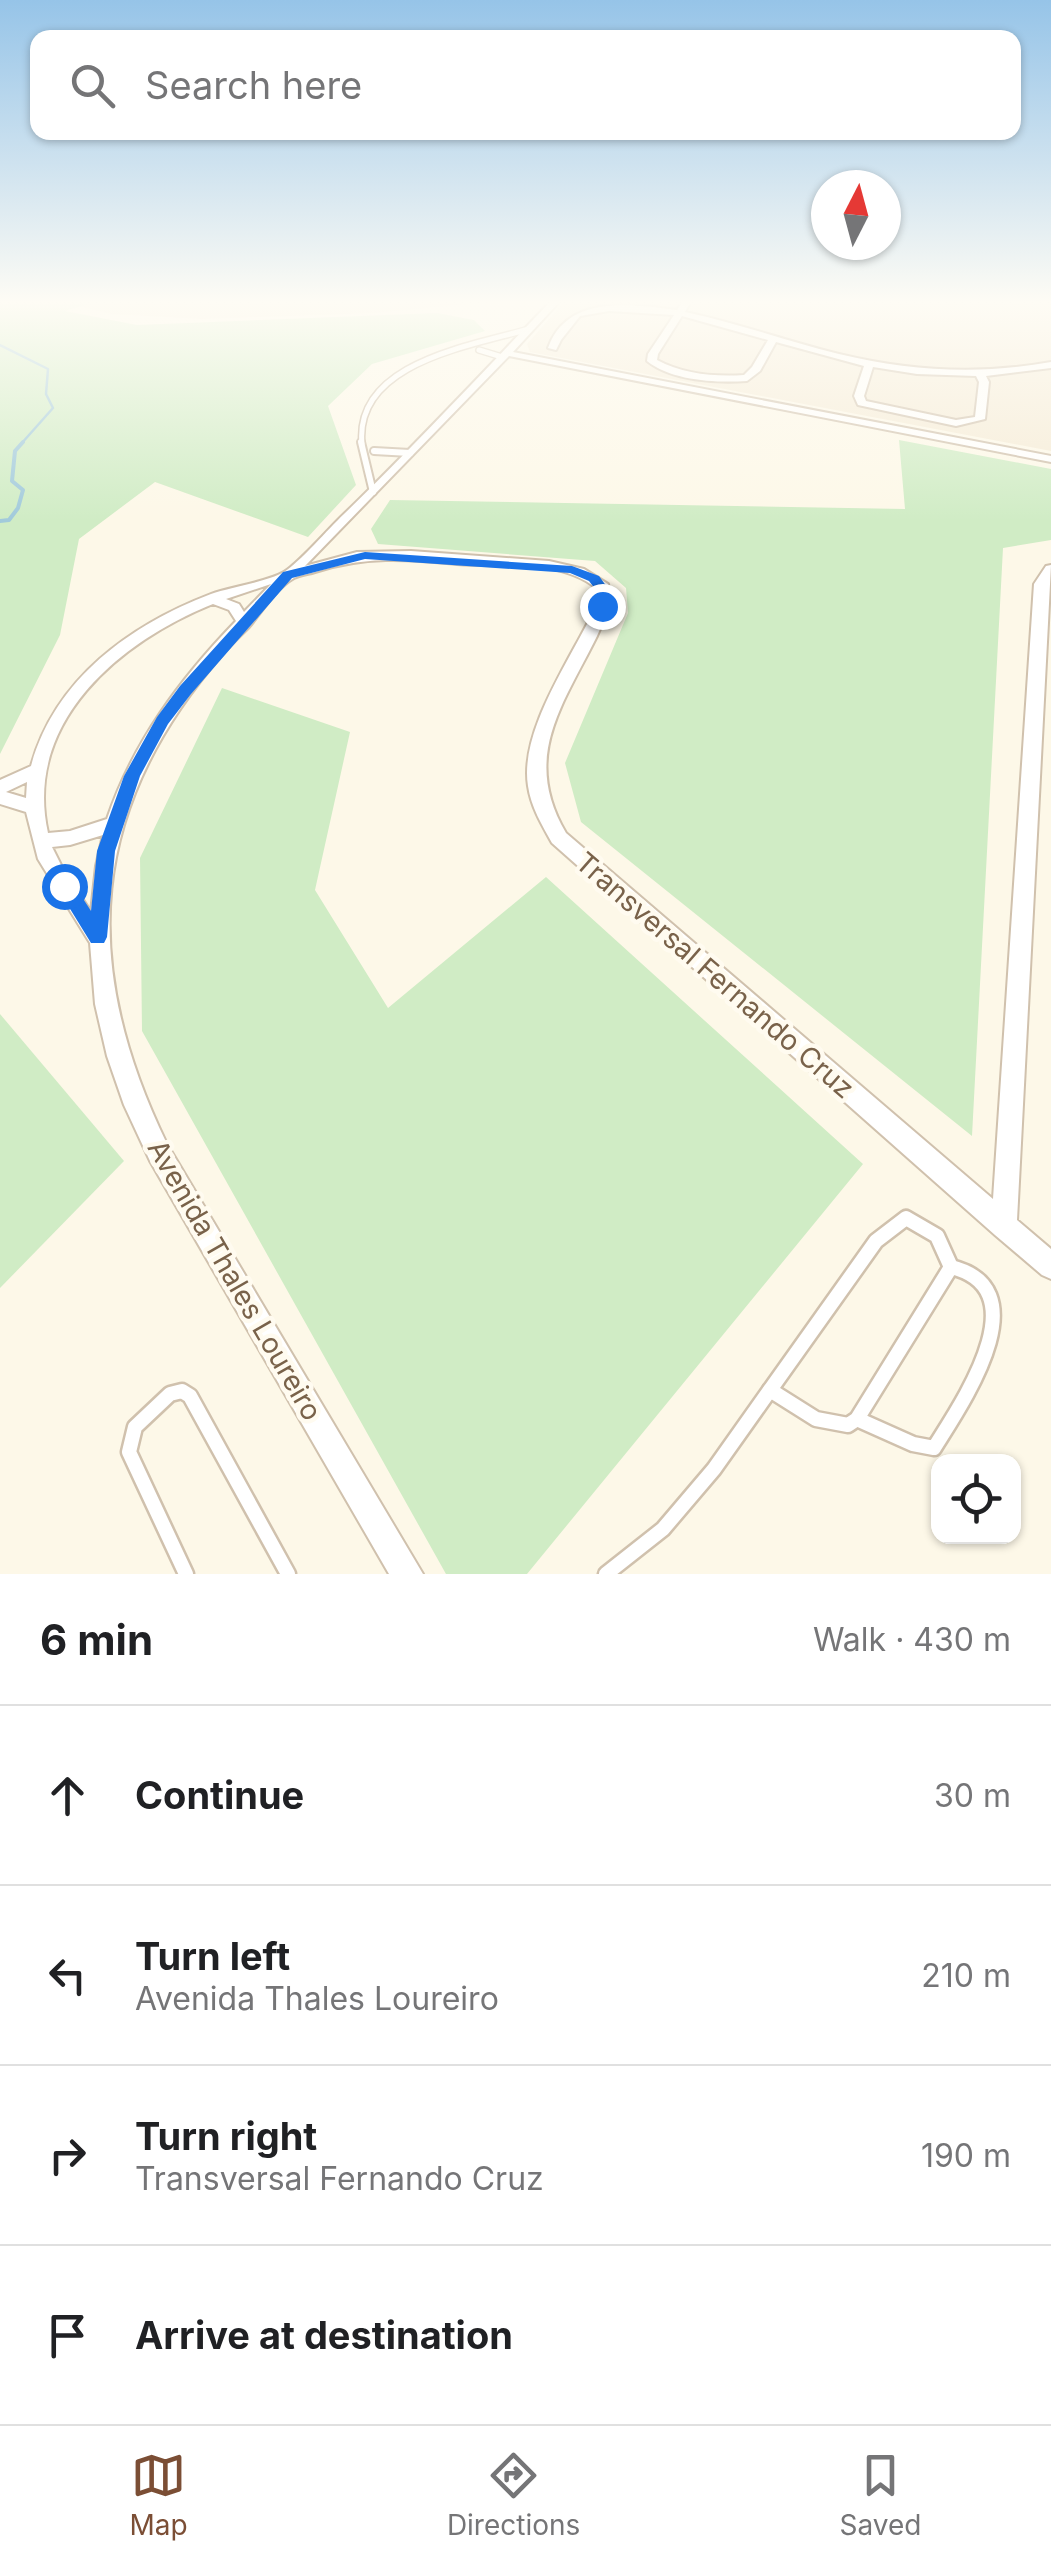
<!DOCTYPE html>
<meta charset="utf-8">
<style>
:root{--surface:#fff;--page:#f6f6f6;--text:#202124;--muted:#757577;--line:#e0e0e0;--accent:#7b4e35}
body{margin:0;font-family:Inter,sans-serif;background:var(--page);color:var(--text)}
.controls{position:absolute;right:30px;bottom:30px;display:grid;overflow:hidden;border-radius:20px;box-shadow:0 2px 8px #0004}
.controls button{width:90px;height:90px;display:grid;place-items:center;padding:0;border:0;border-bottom:2px solid var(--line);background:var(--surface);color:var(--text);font:50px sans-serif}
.compass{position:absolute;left:811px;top:170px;width:90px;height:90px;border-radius:50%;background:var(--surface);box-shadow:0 2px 8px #0004;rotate:6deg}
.stop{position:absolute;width:30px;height:30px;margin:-22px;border:8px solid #1a73e8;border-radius:50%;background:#fff}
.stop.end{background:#1a73e8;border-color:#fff;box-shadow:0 2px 10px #0008}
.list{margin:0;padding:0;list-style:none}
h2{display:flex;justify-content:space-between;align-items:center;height:130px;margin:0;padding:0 40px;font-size:42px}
h2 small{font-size:32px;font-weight:400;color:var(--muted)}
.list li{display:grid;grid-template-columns:65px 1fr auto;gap:30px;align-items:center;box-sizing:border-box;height:180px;padding:0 40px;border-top:2px solid var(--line)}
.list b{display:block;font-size:38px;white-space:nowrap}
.list p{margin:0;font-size:32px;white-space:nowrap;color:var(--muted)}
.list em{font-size:32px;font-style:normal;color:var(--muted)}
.icon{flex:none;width:55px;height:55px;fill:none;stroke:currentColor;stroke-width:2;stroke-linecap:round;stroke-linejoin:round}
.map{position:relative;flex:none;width:1051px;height:1574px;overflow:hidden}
.search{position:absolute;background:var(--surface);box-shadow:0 2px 8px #0004;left:30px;right:30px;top:30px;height:110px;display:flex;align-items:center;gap:25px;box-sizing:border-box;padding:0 35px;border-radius:20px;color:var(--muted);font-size:38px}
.sheet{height:850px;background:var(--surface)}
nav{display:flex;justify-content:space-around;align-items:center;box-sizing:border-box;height:140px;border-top:2px solid var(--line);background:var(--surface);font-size:28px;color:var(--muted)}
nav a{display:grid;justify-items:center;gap:5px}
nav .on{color:var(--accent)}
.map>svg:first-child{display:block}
</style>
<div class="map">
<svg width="1051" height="1574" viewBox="0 0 1051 1574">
<rect width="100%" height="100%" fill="#fdf8e8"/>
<g fill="#f5ebd6">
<polygon points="78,301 501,301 373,313 202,319 112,314 82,307"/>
<polygon points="565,301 1051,301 1051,451 530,352 527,344"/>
</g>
<g fill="#d0ecc5">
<polygon points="0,301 98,301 65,311 137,325 437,313 474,320 485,331 372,364 328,406 356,485 308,537 155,482 79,539 60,635 0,754"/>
<polygon points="899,440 1051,469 1051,540 1003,548 972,1136 581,822 565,763 628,613 626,588 595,561 378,544 371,529 390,500 905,509"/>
<polygon points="222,688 350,732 315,890 388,1008 546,877 863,1164 527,1574 446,1574 142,1031 140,858"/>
<polygon points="0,1014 124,1161 0,1288"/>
</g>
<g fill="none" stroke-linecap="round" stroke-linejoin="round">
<polyline stroke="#a1cadb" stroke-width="2.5" points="0,345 48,369 46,394 53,408 21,444"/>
<polyline stroke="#a1cadb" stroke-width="4" points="0,521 9,520 18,508 23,490 12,481 15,451 23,442"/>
<g stroke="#d0c1ad" stroke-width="8">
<g id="service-far2">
<polyline points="479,350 502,357"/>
<path d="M 362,444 C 354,363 470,346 529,329"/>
</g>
</g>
<g stroke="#d0c1ad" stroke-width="10">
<g id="service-far1">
<polyline points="361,442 373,492"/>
<polyline points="374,451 410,453"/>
</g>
</g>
<g stroke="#d0c1ad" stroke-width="19">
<g id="service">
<polygon points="906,1218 937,1236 951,1267 857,1419 848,1425 816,1419 770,1390 876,1241"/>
<path d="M 857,1419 L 913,1444 L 934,1448 C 960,1406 1042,1289 951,1267"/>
<polyline points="186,1574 129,1452 135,1427 170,1394 182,1391 190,1396 288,1574"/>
<polyline points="606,1574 663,1529 714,1469 770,1390"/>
</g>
</g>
<g stroke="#d0c1ad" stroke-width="4">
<g id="minor">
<path d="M 551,301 L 560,301 L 513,352 L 1051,456 L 1051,462 L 509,356 L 305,566 L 357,552 L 411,551 L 549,561 L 584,569 L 608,584 C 613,603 605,618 597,636 C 563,705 521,757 566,833 L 993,1199 L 1034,584 L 1046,566 L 1051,565 L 1017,1220 L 1051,1249 L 1051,1279 L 1042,1275 L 995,1235 L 552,843 C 542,825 531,807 528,786 C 519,730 573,656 596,606 L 596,588 C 559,558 502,568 457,564 C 405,559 366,556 315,572 C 309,574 300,575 294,578 C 276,588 260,614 249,627 C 241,635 231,644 223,654 C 88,808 79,963 167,1144 L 423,1574 L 389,1574 L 150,1161 L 124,1105 L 107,1056 L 95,1004 L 90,943 L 38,859 L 26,812 L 0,804 L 0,780 L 31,766 C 55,679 130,625 211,594 C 230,587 267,582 284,572 C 299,563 329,528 344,514 C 415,445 483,372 551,301 ZM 271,584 L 244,612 L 239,604 L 226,599 ZM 213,604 L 229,610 L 236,621 C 180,679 133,742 107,819 L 70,831 L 48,833 C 23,721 121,641 213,604 ZM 27,782 L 26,798 L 6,792 ZM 103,835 L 96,866 L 91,912 L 62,867 L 52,847 L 70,845 Z"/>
<path d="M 683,301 L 691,301 L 685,312 C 738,323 786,341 839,354 C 909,371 980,375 1051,362 L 1051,368 L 986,376 L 989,382 L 985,419 L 956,426 L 858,405 L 854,396 L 864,366 L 776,342 L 760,371 L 747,381 C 716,383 672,381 647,361 L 648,354 L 674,315 L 609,311 L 580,316 L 561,340 L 556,350 L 548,348 C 567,294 631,304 677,310 ZM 682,316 L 768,340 L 752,367 L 744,375 C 715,377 683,374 657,360 L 658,354 ZM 873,367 L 917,374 L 976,376 L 979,382 L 975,417 L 956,420 L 866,401 L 864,396 Z"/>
</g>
</g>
<use href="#service-far2" stroke="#fff" stroke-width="5"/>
<use href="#service-far1" stroke="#fff" stroke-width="6"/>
<use href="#service" stroke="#fff" stroke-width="14"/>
<use href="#minor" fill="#fff" fill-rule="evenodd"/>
</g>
<linearGradient id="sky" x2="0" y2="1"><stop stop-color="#96c4e8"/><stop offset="0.58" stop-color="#fefcf5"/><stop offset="1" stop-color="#fefcf5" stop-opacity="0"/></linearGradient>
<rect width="1051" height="521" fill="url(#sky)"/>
<polygon fill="#1a73e8" points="365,552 572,566 599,576 612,594 609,606 602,610 596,606 599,594 589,581 570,573 365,559 292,578 191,694 168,724 140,776 115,851 107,937 104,943 91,943 56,886 64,878 71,880 91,911 97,851 124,776 157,717 180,686 283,572"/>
<g text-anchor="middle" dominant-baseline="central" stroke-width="9" stroke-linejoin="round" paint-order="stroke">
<g font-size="28" fill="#79624a" stroke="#fffbf0">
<text transform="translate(715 975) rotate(41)">Transversal Fernando Cruz</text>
<text transform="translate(235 1280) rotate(60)">Avenida Thales Loureiro</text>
</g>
</g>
</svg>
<div class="controls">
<button><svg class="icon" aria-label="locate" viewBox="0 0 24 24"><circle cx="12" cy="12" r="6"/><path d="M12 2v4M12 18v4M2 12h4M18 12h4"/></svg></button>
</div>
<svg class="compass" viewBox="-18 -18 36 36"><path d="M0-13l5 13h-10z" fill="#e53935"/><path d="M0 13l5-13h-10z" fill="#757577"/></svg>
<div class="stop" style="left:64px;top:886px"></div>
<div class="stop end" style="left:602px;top:606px"></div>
<div class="search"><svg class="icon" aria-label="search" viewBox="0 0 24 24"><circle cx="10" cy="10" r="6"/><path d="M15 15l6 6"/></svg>Search here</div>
</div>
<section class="sheet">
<h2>6 min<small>Walk · 430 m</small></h2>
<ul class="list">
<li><svg class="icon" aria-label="ahead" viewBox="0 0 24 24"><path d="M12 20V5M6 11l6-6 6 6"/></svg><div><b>Continue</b></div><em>30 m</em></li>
<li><svg class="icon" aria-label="left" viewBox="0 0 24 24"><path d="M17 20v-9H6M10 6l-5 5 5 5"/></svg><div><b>Turn left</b><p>Avenida Thales Loureiro</p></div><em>210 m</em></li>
<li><svg class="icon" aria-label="right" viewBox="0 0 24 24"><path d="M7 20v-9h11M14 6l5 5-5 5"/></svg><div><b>Turn right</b><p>Transversal Fernando Cruz</p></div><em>190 m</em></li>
<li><svg class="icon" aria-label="arrive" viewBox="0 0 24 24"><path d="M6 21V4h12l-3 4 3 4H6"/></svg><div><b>Arrive at destination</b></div></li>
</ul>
</section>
<nav>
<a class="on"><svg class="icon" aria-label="map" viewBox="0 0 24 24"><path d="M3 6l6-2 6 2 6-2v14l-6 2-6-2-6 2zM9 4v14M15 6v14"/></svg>Map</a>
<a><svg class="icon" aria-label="directions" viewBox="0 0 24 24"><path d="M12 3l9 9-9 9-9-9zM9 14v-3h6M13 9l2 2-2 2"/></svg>Directions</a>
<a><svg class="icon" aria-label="saved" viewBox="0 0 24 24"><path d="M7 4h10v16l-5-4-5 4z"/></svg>Saved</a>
</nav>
